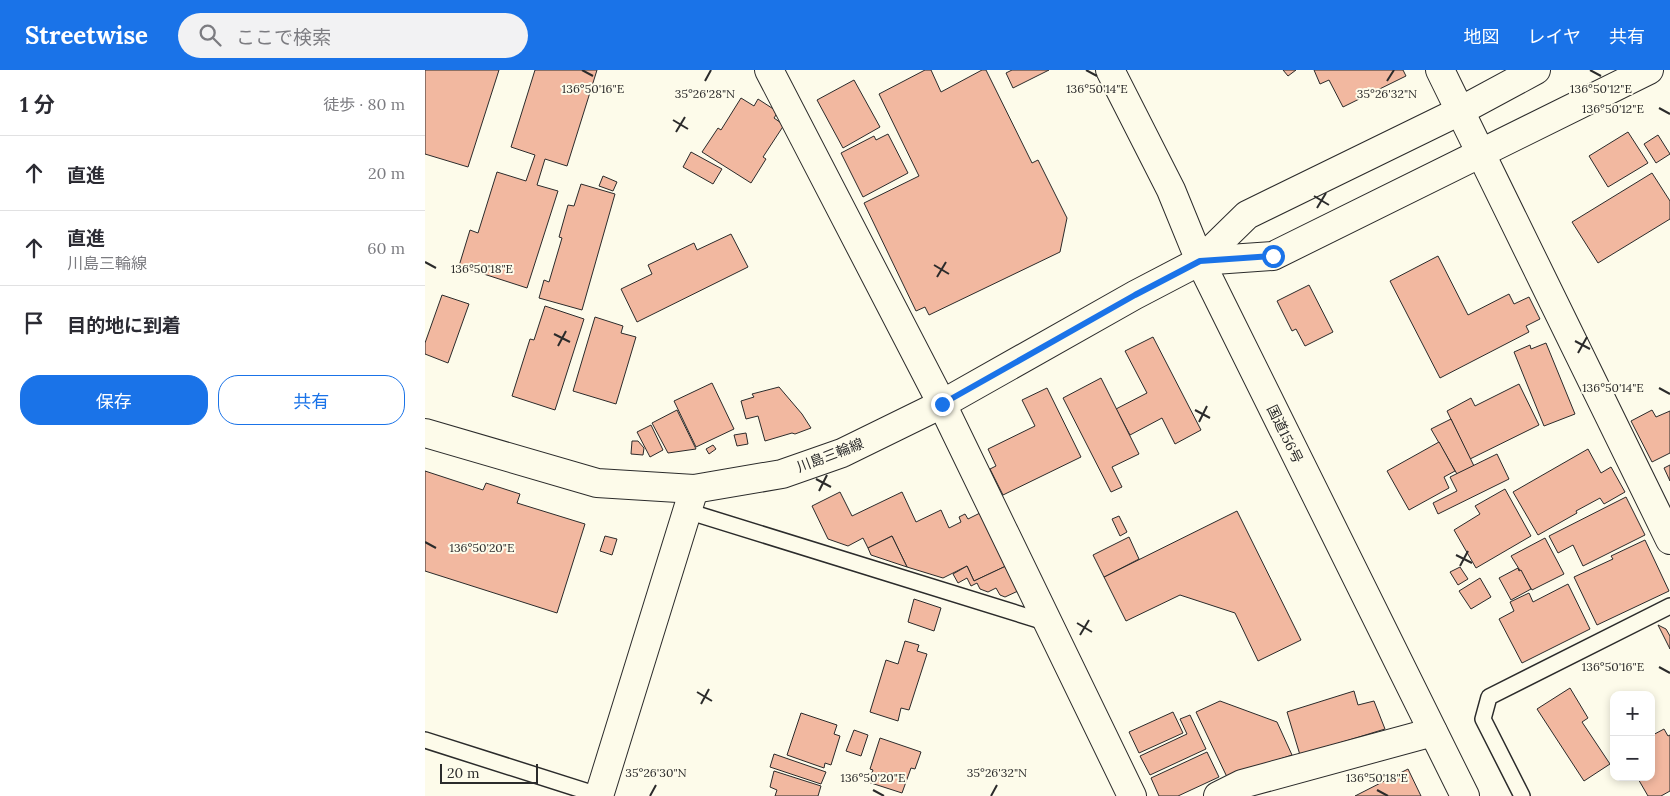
<!DOCTYPE html>
<html lang="ja">
<meta charset="utf-8">
<style>
:root{--surface:#fff;--page:#f2f2f3;--text:#2b2b33;--muted:#7c7c81;--line:#e1e1e2;--accent:#1a73e8}
body{margin:0;font-family:Lora,"Noto Sans JP",serif;background:var(--page);color:var(--text)}
.controls{position:absolute;right:15px;bottom:15px;display:grid;overflow:hidden;border-radius:10px;box-shadow:0 2px 8px #0003}
.controls button{width:45px;height:45px;display:grid;place-items:center;padding:0;border:0;border-bottom:1px solid var(--line);background:var(--surface);color:var(--text);font:25px sans-serif}
.scale{position:absolute;left:15px;bottom:12px;width:98px;box-sizing:border-box;padding-left:5px;border:2px solid #2b2b2b;border-top:0;font-size:14px;line-height:18px;white-space:nowrap;color:#2b2b2b;-webkit-text-stroke:4px #fdfbea;paint-order:stroke}
.stop{position:absolute;width:15px;height:15px;margin:-11px;border:4px solid #1a73e8;border-radius:50%;background:#fff}
.stop.end{background:#1a73e8;border-color:#fff;box-shadow:0 1px 5px #0008}
.list{margin:0;padding:0;list-style:none}
h2{display:flex;justify-content:space-between;align-items:center;height:65px;margin:0;padding:0 20px;font-size:21px}
h2 small{font-size:16px;font-weight:400;color:var(--muted)}
.list li{display:grid;grid-template-columns:32px 1fr auto;gap:15px;align-items:center;box-sizing:border-box;height:75px;padding:0 20px;border-top:1px solid var(--line)}
.list b{display:block;font-size:19px;white-space:nowrap}
.list p{margin:0;font-size:16px;white-space:nowrap;color:var(--muted)}
.list em{font-size:16px;font-style:normal;color:var(--muted)}
.actions{display:flex;gap:10px;padding:15px 20px}
.actions a{flex:1;padding:11px 0;border:1px solid var(--accent);border-radius:20px;text-align:center;font-size:18px;color:var(--accent)}
.actions .main{background:var(--accent);color:#fff}
.icon{flex:none;width:28px;height:28px;fill:none;stroke:currentColor;stroke-width:2;stroke-linecap:round;stroke-linejoin:round}
.map{position:relative;flex:none;width:1245px;height:726px;overflow:hidden}
header{display:flex;align-items:center;gap:30px;box-sizing:border-box;height:70px;padding:0 25px;background:var(--accent);color:#fff}
header strong{font-size:24px}
nav{display:flex;gap:28px;margin-inline-start:auto;font-size:18px}
.search{width:350px;height:45px;background:var(--page);display:flex;align-items:center;gap:12px;box-sizing:border-box;padding:0 18px;border-radius:28px;color:var(--muted);font-size:19px}
main{display:flex}
aside{flex:1;background:var(--surface)}
.map>svg:first-child{display:block}
</style>
<header>
<strong>Streetwise</strong>
<div class="search"><svg class="icon" aria-label="search" viewBox="0 0 24 24"><circle cx="10" cy="10" r="6"/><path d="M15 15l6 6"/></svg>ここで検索</div>
<nav><a>地図</a><a>レイヤ</a><a>共有</a></nav>
</header>
<main>
<aside>
<h2>1 分<small>徒歩 · 80 m</small></h2>
<ul class="list">
<li><svg class="icon" aria-label="ahead" viewBox="0 0 24 24"><path d="M12 20V5M6 11l6-6 6 6"/></svg><div><b>直進</b></div><em>20 m</em></li>
<li><svg class="icon" aria-label="ahead" viewBox="0 0 24 24"><path d="M12 20V5M6 11l6-6 6 6"/></svg><div><b>直進</b><p>川島三輪線</p></div><em>60 m</em></li>
<li><svg class="icon" aria-label="arrive" viewBox="0 0 24 24"><path d="M6 21V4h12l-3 4 3 4H6"/></svg><div><b>目的地に到着</b></div></li>
</ul>
<div class="actions"><a class="main">保存</a><a>共有</a></div>
</aside>
<div class="map">
<svg width="1245" height="726" viewBox="0 0 1245 726">
<rect width="100%" height="100%" fill="#fdfbea"/>
<g fill="#f2b8a0" stroke="#2b2b2b">
<polygon points="0,0 74,0 43,97 0,84"/>
<polygon points="110,0 172,0 142,96 120,89 112,115 133,121 102,218 34,196 45,160 53,163 72,102 101,111 110,85 86,77"/>
<polygon points="500,0 506,0 516,22 557,0 561,0 607,93 613,90 642,148 635,182 504,245 500,237 491,241 439,133 494,106 454,24"/>
<polygon points="587,0 624,0 588,18 581,3"/>
<polygon points="858,0 871,0 863,6"/>
<polygon points="889,0 978,0 981,6 918,37 904,10 895,14"/>
<polygon points="429,10 455,57 418,78 392,30"/>
<polygon points="316,28 329,36 333,29 353,42 349,48 359,55 338,87 341,89 326,113 277,82 293,58 296,60"/>
<polygon points="1203,62 1223,93 1183,117 1164,86"/>
<polygon points="463,64 483,103 438,127 416,83 449,66 451,70"/>
<polygon points="1233,65 1245,84 1231,93 1219,74"/>
<polygon points="266,82 297,99 288,114 258,97"/>
<polygon points="1227,103 1245,131 1245,149 1173,193 1147,152"/>
<polygon points="178,106 192,112 188,121 174,116"/>
<polygon points="156,114 190,124 157,240 114,228 119,210 124,212 137,168 134,167 143,135 149,136"/>
<polygon points="306,164 323,197 212,252 196,219 227,204 223,195 269,173 272,180"/>
<polygon points="1013,186 1043,245 1084,224 1089,234 1104,227 1115,249 1101,256 1104,262 1015,308 965,211"/>
<polygon points="884,215 908,262 880,276 871,259 867,261 852,231"/>
<polygon points="17,225 44,234 23,293 0,284 0,273"/>
<polygon points="120,236 159,249 130,340 87,326 105,269 109,270"/>
<polygon points="170,247 198,256 196,263 211,267 191,334 148,321"/>
<polygon points="728,267 776,360 750,374 737,348 705,365 691,339 722,323 700,281"/>
<polygon points="1121,273 1150,344 1119,356 1089,282 1105,275 1106,279"/>
<polygon points="676,308 714,384 687,397 697,417 686,422 638,328"/>
<polygon points="287,313 309,359 271,377 249,331"/>
<polygon points="1094,314 1114,355 1045,389 1022,341 1046,328 1050,336"/>
<polygon points="354,317 377,344 386,358 370,364 367,363 340,371 333,346 321,349 316,331 329,327 327,324"/>
<polygon points="622,318 656,387 578,425 565,399 571,396 563,379 610,356 597,330"/>
<polygon points="252,340 271,379 243,383 227,353"/>
<polygon points="1227,340 1231,347 1245,341 1245,383 1227,392 1206,351"/>
<polygon points="1026,349 1049,396 1032,404 1006,359"/>
<polygon points="226,355 238,380 225,387 212,362"/>
<polygon points="321,363 323,374 312,376 309,365"/>
<polygon points="207,371 213,371 219,378 218,385 206,384"/>
<polygon points="1014,372 1030,401 1019,407 1024,418 984,440 962,401"/>
<polygon points="288,375 291,379 284,384 281,379"/>
<polygon points="1163,379 1176,403 1186,397 1200,422 1179,434 1175,428 1151,441 1152,443 1113,465 1088,422"/>
<polygon points="1072,384 1084,409 1013,444 1008,433 1032,421 1025,407"/>
<polygon points="1245,395 1245,411 1239,398"/>
<polygon points="0,401 58,420 61,413 95,424 92,433 160,454 132,543 0,501"/>
<polygon points="1080,419 1106,466 1051,498 1029,460 1055,444 1050,436"/>
<polygon points="415,422 427,446 477,422 491,452 516,440 524,458 536,452 534,447 540,444 543,449 555,443 581,496 549,511 542,496 518,508 482,497 467,466 443,478 438,468 423,476 403,469 387,436"/>
<polygon points="1201,427 1220,465 1158,496 1148,475 1133,483 1124,466"/>
<polygon points="812,441 876,570 833,591 810,543 755,525 701,551 679,507"/>
<polygon points="694,446 702,462 695,466 687,449"/>
<polygon points="180,466 192,469 187,485 175,481"/>
<polygon points="467,466 482,497 446,485 443,478"/>
<polygon points="704,467 714,489 679,507 668,485"/>
<polygon points="1120,468 1139,504 1107,520 1086,486"/>
<polygon points="1220,470 1244,521 1172,555 1149,507 1188,489 1186,486"/>
<polygon points="542,496 549,511 581,496 593,521 580,527 575,525 571,518 563,522 555,519 552,513 546,516 542,508 533,513 528,504"/>
<polygon points="1035,497 1043,509 1033,515 1025,502"/>
<polygon points="1093,498 1094,501 1096,500 1106,519 1086,530 1074,508"/>
<polygon points="1055,508 1066,527 1046,539 1034,521"/>
<polygon points="1143,514 1165,559 1097,593 1074,549 1089,541 1085,532 1104,523 1108,532"/>
<polygon points="489,529 516,538 509,561 483,552"/>
<polygon points="1233,555 1241,559 1245,566 1245,579"/>
<polygon points="480,571 494,575 492,581 502,584 484,640 476,638 473,651 445,642 461,590 473,594"/>
<polygon points="1145,618 1163,648 1157,652 1185,694 1159,711 1112,639"/>
<polygon points="929,621 933,635 949,631 960,659 875,685 862,642"/>
<polygon points="795,631 852,652 867,685 802,707 771,642"/>
<polygon points="748,642 758,663 714,683 704,662"/>
<polygon points="376,643 412,655 409,664 415,666 406,695 400,693 399,698 362,685"/>
<polygon points="765,645 781,679 725,705 715,686 762,664 755,649"/>
<polygon points="1239,659 1243,666 1245,665 1245,721 1236,726 1223,726 1212,707 1226,707 1226,666"/>
<polygon points="429,660 443,665 436,686 421,681"/>
<polygon points="455,668 496,682 490,699 486,698 477,723 443,712 448,700 445,699"/>
<polygon points="782,682 794,707 753,726 734,726 726,708"/>
<polygon points="349,684 401,702 396,714 345,697"/>
<polygon points="983,699 996,726 930,726"/>
<polygon points="349,701 396,716 393,726 350,726 352,720 345,717"/>
</g>
<g fill="none" stroke-linecap="round" stroke-linejoin="round">
<g stroke="#2b2b2b" stroke-width="18">
<g id="service">
<polyline points="262,441 623,553"/>
<polyline points="0,670 176,726"/>
<polyline points="1097,726 1058,649 1064,627 1245,536"/>
</g>
</g>
<g stroke="#2b2b2b" stroke-width="30">
<g id="minor">
<polyline points="344,0 517,334 707,726"/>
<polyline points="1015,0 1245,470"/>
<polyline points="174,726 269,419"/>
<polyline points="793,726 817,714 1008,662"/>
</g>
</g>
<g stroke="#2b2b2b" stroke-width="30">
<g id="tertiary">
<polyline points="775,191 848,186 1224,0"/>
<polyline points="775,191 822,145 1035,41 1111,0"/>
</g>
</g>
<g stroke="#2b2b2b" stroke-width="30">
<polyline id="primary" points="0,363 172,413 269,419 357,404 417,383 517,334 710,225 775,191"/>
</g>
<g stroke="#2b2b2b" stroke-width="30">
<polyline id="trunk" points="685,0 746,120 775,191 1040,726"/>
</g>
<use href="#service" stroke="#fdfbea" stroke-width="15"/>
<use href="#minor" stroke="#fdfbea" stroke-width="28"/>
<use href="#tertiary" stroke="#fdfbea" stroke-width="28"/>
<use href="#primary" stroke="#fdfbea" stroke-width="28"/>
<use href="#trunk" stroke="#fdfbea" stroke-width="28"/>
</g>
<g fill="none" stroke-linecap="round" stroke-linejoin="round">
<polyline stroke="#1a73e8" stroke-width="6" points="517,334 710,225 775,191 848,186"/>
</g>
<path fill="none" stroke="#2b2b2b" stroke-width="2" d="M 157,0 L 168,6M 661,0 L 672,6M 1165,0 L 1176,6M 280,11 L 286,0M 962,11 L 969,0M 1234,38 L 1245,44M 248,50 L 263,59M 251,62 L 260,47M 889,126 L 904,135M 892,138 L 901,123M 0,192 L 11,198M 509,195 L 524,204M 512,207 L 521,192M 129,264 L 145,272M 1150,271 L 1165,279M 133,276 L 141,261M 1153,283 L 1162,267M 1234,318 L 1245,324M 770,340 L 785,348M 774,352 L 782,336M 391,409 L 406,417M 394,421 L 402,405M 0,472 L 11,478M 1031,485 L 1047,493M 1035,496 L 1043,481M 652,553 L 667,562M 655,565 L 664,550M 1234,597 L 1245,603M 272,622 L 287,631M 276,634 L 284,619M 448,720 L 459,726M 952,720 L 963,726M 225,726 L 231,715M 566,726 L 572,715"/>
<g text-anchor="middle" dominant-baseline="central" stroke-width="4" stroke-linejoin="round" paint-order="stroke">
<g font-size="14" fill="#2b2b2b" stroke="#fdfbea">
<text transform="translate(860 364) rotate(64)">国道156号</text>
<text transform="translate(405 385) rotate(-21)">川島三輪線</text>
</g>
</g>
<g font-size="12" text-anchor="middle" fill="#2b2b2b" stroke="#fdfbea" stroke-width="4" stroke-linejoin="round" paint-order="stroke">
<text x="168" y="23">136°50'16"E</text>
<text x="672" y="23">136°50'14"E</text>
<text x="1176" y="23">136°50'12"E</text>
<text x="280" y="28">35°26'28"N</text>
<text x="962" y="28">35°26'32"N</text>
<text x="1188" y="43">136°50'12"E</text>
<text x="57" y="203">136°50'18"E</text>
<text x="1188" y="322">136°50'14"E</text>
<text x="57" y="482">136°50'20"E</text>
<text x="1188" y="601">136°50'16"E</text>
<text x="231" y="707">35°26'30"N</text>
<text x="572" y="707">35°26'32"N</text>
<text x="448" y="712">136°50'20"E</text>
<text x="952" y="712">136°50'18"E</text>
</g>
</svg>
<div class="controls">
<button>+</button>
<button>−</button>
</div>
<div class="scale">20 m</div>
<div class="stop" style="left:848px;top:186px"></div>
<div class="stop end" style="left:517px;top:334px"></div>
</div>
</main>
